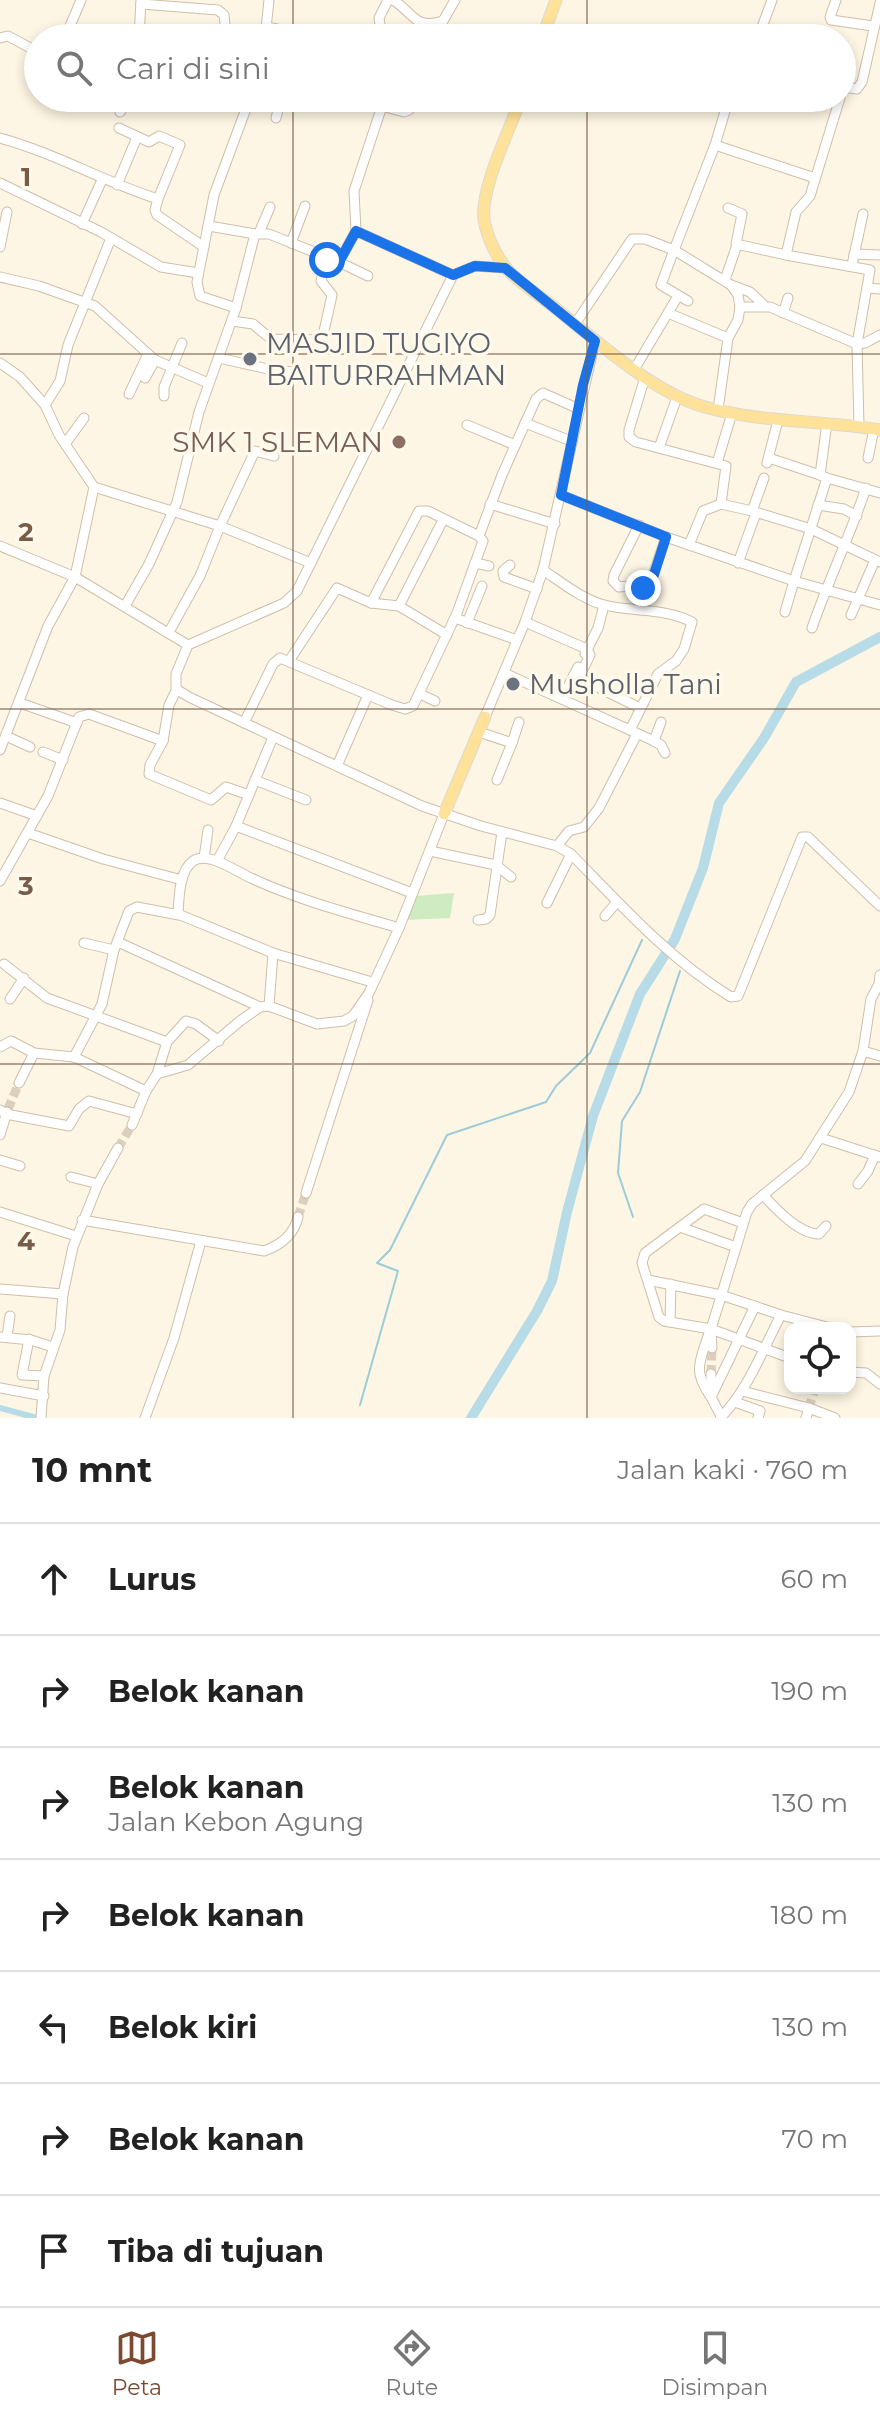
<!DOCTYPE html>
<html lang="id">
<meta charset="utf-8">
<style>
:root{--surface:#fff;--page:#f6f6f6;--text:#222;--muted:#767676;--line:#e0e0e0;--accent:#7d4931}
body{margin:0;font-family:Montserrat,sans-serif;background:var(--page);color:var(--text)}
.controls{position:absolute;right:24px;bottom:24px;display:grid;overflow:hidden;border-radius:16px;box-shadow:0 4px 12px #0003}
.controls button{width:72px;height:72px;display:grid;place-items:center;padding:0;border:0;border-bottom:2px solid var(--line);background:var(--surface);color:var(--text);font:40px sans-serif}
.stop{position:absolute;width:24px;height:24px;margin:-18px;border:6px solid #1a73e8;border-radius:50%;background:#fff}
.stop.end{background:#1a73e8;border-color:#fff;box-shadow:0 2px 8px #0008}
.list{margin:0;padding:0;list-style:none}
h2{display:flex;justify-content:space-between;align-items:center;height:104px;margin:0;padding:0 32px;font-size:34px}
h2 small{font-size:26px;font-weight:400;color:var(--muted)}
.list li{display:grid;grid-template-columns:52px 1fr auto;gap:24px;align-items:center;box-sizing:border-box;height:112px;padding:0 32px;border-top:2px solid var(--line)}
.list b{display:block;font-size:30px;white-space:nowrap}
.list p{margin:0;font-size:26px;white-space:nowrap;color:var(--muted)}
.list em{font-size:26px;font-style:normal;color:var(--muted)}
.icon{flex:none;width:44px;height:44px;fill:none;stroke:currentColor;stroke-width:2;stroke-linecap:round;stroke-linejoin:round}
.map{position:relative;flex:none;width:880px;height:1418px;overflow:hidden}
.search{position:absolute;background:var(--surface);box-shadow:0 4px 12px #0003;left:24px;right:24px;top:24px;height:88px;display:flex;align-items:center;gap:20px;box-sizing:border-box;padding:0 28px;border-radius:44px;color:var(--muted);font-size:30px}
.sheet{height:888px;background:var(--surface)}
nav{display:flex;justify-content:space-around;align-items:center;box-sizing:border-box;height:112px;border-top:2px solid var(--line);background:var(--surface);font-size:22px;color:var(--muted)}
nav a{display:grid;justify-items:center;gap:4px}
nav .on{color:var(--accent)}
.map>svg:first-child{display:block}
</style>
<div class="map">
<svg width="880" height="1418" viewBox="0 0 880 1418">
<rect width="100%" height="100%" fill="#fdf6e4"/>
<polygon fill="#ceebc1" points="454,893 450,918 404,920 415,896"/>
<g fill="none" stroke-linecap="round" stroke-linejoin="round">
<g stroke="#9dcbda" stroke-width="2">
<polyline points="633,1217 618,1173 622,1121 640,1092 680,971"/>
<polyline points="360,1405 398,1271 377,1263 390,1250 447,1135 546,1102 556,1086 590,1053 642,940"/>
</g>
<polyline stroke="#b7dce8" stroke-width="6" points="0,1408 37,1418"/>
<polyline stroke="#b7dce8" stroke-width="10" points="471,1418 537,1311 552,1281 567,1212 593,1116 640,994 675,939 703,868 719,803 764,738 796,682 880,637"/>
<g stroke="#dcd0bd" stroke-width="9" stroke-dasharray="9 4.5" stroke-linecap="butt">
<polyline points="8,1109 19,1083"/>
<polyline points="118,1148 132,1125"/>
<polyline points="298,1217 306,1193"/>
<polyline points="711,1374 712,1348"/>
<polyline points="809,1408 815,1388"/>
</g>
<g stroke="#cfbeaa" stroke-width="11">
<g id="minor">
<path d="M 393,0 C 414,13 414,30 443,21 L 455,0"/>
<polyline points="836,0 830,17 831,20 873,26"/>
<polyline points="141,4 218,10 224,15 226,35 234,38"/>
<polyline points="267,27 320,38"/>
<polyline points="0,38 8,36 38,52"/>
<polyline points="65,38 81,0"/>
<polyline points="88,38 88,37"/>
<polyline points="139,38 141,0"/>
<polyline points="265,38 269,0"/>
<polyline points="382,38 379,18 388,0"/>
<polyline points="413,38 423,24"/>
<polyline points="758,38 772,0"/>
<polyline points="842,91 843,87 857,89 862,82 880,3"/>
<polyline points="346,98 382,106"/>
<polyline points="840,98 810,196 796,212 786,255 870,270 857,344 859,426"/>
<polyline points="120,112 129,98"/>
<polyline points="276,118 281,98"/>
<path d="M 0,138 C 55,153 104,182 158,199 L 180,145 L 159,136 L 149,142 L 119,128"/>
<polyline points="715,145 815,178"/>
<polyline points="0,183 101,232 161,267 198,273"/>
<polyline points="117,185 137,137"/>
<polyline points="158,199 155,210 157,215 204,247"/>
<polyline points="728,208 742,214 736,244 786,255"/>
<polyline points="82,224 102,180"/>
<polyline points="209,226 255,234"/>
<polyline points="356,231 354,191 382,106 404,112 409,110 414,98"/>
<polyline points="259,233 270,207"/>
<polyline points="291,243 305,206"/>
<polyline points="0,247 7,212"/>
<polyline points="854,254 880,255"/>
<polyline points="339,262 368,276"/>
<polyline points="852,265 863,214"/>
<polyline points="0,277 39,286 95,306 155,360 208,383"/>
<polyline points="726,277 737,245"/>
<polyline points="731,285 750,292 764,305"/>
<polyline points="868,288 880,289"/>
<polyline points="688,301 661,285 674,250 731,285 738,295 740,307 770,307 857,344 865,343 880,335"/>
<polyline points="236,308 255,234 269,234 339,262 356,231 453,275"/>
<polyline points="668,313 728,338"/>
<polyline points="783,313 788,298"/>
<polyline points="232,321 253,324 271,339 322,340 332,295 321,281 327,260"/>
<polyline points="575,324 632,239 645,239 674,250 715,145 729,98"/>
<polyline points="219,358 277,371 299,372"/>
<polyline points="0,363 20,377 45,405 59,435 94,487 220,526 200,576 169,632"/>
<polyline points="635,368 678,296"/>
<polyline points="645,377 629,430 629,437 636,442 726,466 721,504"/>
<polyline points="145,378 155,360"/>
<polyline points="129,394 148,354"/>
<polyline points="164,396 164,387 182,343"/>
<polyline points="45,405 60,381 68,345 111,238"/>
<polyline points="718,410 728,338 738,320 740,307"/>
<polyline points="525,423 571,441"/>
<polyline points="467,425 515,445"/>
<polyline points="65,444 84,418"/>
<polyline points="659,448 677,397"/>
<polyline points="274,456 255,451 220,526 311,563"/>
<polyline points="769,458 820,475"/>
<polyline points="868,458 874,429"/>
<polyline points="717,463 732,413"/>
<polyline points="767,463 778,420"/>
<polyline points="827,478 880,493"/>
<polyline points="561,495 666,537 794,581 827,478 820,475 827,423"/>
<polyline points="490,504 555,524"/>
<polyline points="818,505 844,509 857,516"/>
<polyline points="752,511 764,478"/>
<polyline points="639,525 614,575 613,581 619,587 629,586 649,590"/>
<polyline points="689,545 703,511 721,504 752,511 811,529 880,562"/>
<path d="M 0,546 L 75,577 L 188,645 L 176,674 L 176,689 L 189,697 L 422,806 L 481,826 L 557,846 L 571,854 C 621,905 670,960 731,997 L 738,996 L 802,837 L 808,837 L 880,906"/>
<polyline points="475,563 489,566"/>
<polyline points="738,563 756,513"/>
<polyline points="510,565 503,571 504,577 537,589"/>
<path d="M 543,570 C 561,582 582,599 604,605 C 632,612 666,608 692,622 L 684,649 L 676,661 L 658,674 L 630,730"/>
<polyline points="371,603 399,606 447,635"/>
<polyline points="125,606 149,564 177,502 199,412 236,308 200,296 197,282 214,195 250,98"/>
<polyline points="399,606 443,520"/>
<polyline points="641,610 666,537"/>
<polyline points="785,612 794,581 880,605"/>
<polyline points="851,615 875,560"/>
<polyline points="455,618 517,640"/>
<polyline points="525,622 587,649 590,655 579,678 640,708"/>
<polyline points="467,623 482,586"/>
<path d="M 812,628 C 828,581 850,536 866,488"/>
<polyline points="188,645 284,603 297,591 453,275 475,266 505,268"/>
<polyline points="585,654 598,628 604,605"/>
<polyline points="289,661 337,588 371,603 419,511 428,511 479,536"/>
<polyline points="504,673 654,741 661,745 665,753"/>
<polyline points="420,694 435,701"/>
<polyline points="562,698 578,667"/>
<polyline points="20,703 77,723"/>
<polyline points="485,717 525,622 543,570 595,341"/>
<polyline points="244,723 273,664 280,658 392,705 405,709 413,706 457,613 483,541 479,536 502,475 536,399 543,393 579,409"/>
<polyline points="479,732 512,743 519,722"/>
<polyline points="6,736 30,747"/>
<polyline points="163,741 150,765 149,774 211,800 226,787 249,795"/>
<polyline points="654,741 661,722"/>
<polyline points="0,750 48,626 75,577 94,487"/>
<polyline points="43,752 63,760"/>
<polyline points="337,766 368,695"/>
<polyline points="255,780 306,800"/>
<polyline points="497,780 512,743"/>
<polyline points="0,803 37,816"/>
<polyline points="236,826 412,893"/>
<polyline points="28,833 103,859 182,880"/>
<polyline points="557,846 569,831 584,827 599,808 637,734"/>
<polyline points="430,851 496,865 511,877"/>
<polyline points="204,858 208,830"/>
<polyline points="217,861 236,826 273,737"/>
<polyline points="0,881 48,796 79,717 89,714 163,741 169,705 177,689"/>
<polyline points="547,903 571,854"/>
<polyline points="605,916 617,902"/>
<polyline points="478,920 486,919 490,915 502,832"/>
<polyline points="118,942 260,1007"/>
<polyline points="84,943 114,950"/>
<polyline points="273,953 372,982"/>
<polyline points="4,964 47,998 167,1042"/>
<polyline points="10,999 24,978"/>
<path d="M 269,1006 L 273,953 L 178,914 C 179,898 179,871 193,861 C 209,851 237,872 251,878 C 298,900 349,913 399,928"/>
<polyline points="0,1047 11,1041 34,1053 74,1057 146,1091"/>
<polyline points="863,1051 880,1056"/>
<polyline points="74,1057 102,1004 114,950 129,911 137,907 179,915"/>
<polyline points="157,1074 167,1042 186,1021 196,1024 219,1041"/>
<polyline points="19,1083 34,1053"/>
<polyline points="0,1110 6,1114 69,1126 79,1109 89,1101 137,1114"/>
<polyline points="132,1125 146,1091 157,1074 188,1065 240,1021 260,1007 269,1006 317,1024 344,1021 353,1016 369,993 399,928 444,814"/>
<polyline points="0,1135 7,1112"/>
<polyline points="821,1138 880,1157"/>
<polyline points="0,1160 20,1166"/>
<polyline points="71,1177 98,1184"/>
<polyline points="858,1184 868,1171 875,1155"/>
<polyline points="306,1193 368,1000"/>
<path d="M 763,1195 C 776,1209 799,1234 819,1234 L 826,1226"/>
<polyline points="0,1212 76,1236"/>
<path d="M 82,1220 L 264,1251 C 281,1245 294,1235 298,1217"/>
<polyline points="743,1223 704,1209 645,1253 642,1263 659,1317 664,1321 711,1329 790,1358"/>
<polyline points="680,1227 736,1247"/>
<polyline points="648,1280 721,1295 781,1315 831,1328"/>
<polyline points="0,1289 63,1294"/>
<polyline points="670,1322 671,1284"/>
<polyline points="850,1332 880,1331"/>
<path d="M 709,1333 C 700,1362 692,1370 711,1397 L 755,1306"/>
<polyline points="7,1336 10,1316"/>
<polyline points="0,1337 31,1340 53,1347"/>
<polyline points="29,1339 22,1375 44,1376"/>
<polyline points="712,1348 711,1329 747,1212 752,1204 805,1161 849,1092 863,1051 871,999 879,984 880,975"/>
<polyline points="850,1372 866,1373 880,1384"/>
<polyline points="711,1374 711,1397 722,1418"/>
<polyline points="0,1388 44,1396"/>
<polyline points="742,1391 809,1408"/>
<polyline points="735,1402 760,1411 758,1418"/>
<path d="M 721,1417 C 748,1390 763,1349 781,1315"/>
<polyline points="41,1418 44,1376 60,1330 63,1294 73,1247 98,1184 118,1148"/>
<polyline points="145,1418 174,1338 201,1241"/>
<polyline points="806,1418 809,1408 835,1418"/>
</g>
</g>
<g stroke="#ded8d3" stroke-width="13">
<g id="major">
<polyline points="542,38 556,0"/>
<path d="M 521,98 C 510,130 480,188 484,220 C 487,236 496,257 507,269 C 520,284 539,295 554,307 C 597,341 653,393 705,407 C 762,423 822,420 880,430"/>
<polyline points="444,814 485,717"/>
</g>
</g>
<use href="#minor" stroke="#fff" stroke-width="9"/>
<use href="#major" stroke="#ffe299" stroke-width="11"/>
</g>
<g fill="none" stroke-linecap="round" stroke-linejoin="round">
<polyline stroke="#1a73e8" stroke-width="10" points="327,260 339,262 356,231 453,275 475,266 505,268 595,341 583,385 561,495 666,537 649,590 643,588"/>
</g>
<path fill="none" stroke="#775d48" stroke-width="2" stroke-opacity="0.55" d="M 293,0 L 293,38M 587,0 L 587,38M 293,98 L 293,1418M 587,98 L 587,1418M 0,354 L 880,354M 0,709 L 880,709M 0,1064 L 880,1064"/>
<g fill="#6b7280" stroke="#fff9eb" stroke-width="3">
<circle cx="250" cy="359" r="8"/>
<circle cx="513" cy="684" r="8"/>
</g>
<circle fill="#8d6e63" stroke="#fff9eb" stroke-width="3" cx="399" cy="442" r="8"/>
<g text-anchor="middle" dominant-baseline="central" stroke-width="7" stroke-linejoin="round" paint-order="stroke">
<g font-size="28" fill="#5b616d" stroke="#fff9eb" text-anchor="start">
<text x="266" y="343">MASJID TUGIYO<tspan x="266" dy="32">BAITURRAHMAN</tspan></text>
<text x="529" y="684">Musholla Tani</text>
</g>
<g font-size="28" fill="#785e54" stroke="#fff9eb" text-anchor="end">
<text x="383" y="442">SMK 1 SLEMAN</text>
</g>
</g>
<g font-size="26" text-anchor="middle" font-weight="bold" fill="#775d48" stroke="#fff9eb" stroke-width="7" stroke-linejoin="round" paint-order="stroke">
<text x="26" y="186">1</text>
<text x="26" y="541">2</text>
<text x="26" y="895">3</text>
<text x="26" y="1250">4</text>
</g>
</svg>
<div class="controls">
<button><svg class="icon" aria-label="locate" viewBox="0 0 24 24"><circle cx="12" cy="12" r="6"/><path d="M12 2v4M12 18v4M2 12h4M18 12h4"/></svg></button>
</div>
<div class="stop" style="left:327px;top:260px"></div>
<div class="stop end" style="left:643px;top:588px"></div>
<div class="search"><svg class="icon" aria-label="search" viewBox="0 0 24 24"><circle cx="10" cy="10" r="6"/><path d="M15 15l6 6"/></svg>Cari di sini</div>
</div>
<section class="sheet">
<h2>10 mnt<small>Jalan kaki · 760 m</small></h2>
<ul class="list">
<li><svg class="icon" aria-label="ahead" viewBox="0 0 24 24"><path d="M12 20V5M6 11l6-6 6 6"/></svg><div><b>Lurus</b></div><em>60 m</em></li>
<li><svg class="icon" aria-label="right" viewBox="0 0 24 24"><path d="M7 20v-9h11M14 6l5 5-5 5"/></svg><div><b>Belok kanan</b></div><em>190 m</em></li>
<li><svg class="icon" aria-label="right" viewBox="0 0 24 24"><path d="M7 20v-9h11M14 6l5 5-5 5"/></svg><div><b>Belok kanan</b><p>Jalan Kebon Agung</p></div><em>130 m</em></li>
<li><svg class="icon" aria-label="right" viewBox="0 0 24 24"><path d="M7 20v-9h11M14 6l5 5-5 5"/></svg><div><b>Belok kanan</b></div><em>180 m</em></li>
<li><svg class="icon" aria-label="left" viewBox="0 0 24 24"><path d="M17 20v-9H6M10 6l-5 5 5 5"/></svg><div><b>Belok kiri</b></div><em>130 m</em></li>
<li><svg class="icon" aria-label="right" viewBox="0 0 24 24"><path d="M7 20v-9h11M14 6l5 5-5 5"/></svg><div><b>Belok kanan</b></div><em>70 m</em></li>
<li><svg class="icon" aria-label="arrive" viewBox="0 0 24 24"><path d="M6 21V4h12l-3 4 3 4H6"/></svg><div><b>Tiba di tujuan</b></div></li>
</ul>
</section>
<nav>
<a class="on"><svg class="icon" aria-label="map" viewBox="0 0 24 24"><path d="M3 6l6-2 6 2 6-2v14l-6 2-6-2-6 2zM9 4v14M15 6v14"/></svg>Peta</a>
<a><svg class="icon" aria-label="directions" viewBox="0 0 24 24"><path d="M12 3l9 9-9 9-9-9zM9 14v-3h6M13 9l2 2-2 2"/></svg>Rute</a>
<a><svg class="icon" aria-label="saved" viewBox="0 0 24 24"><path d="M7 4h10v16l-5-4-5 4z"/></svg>Disimpan</a>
</nav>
